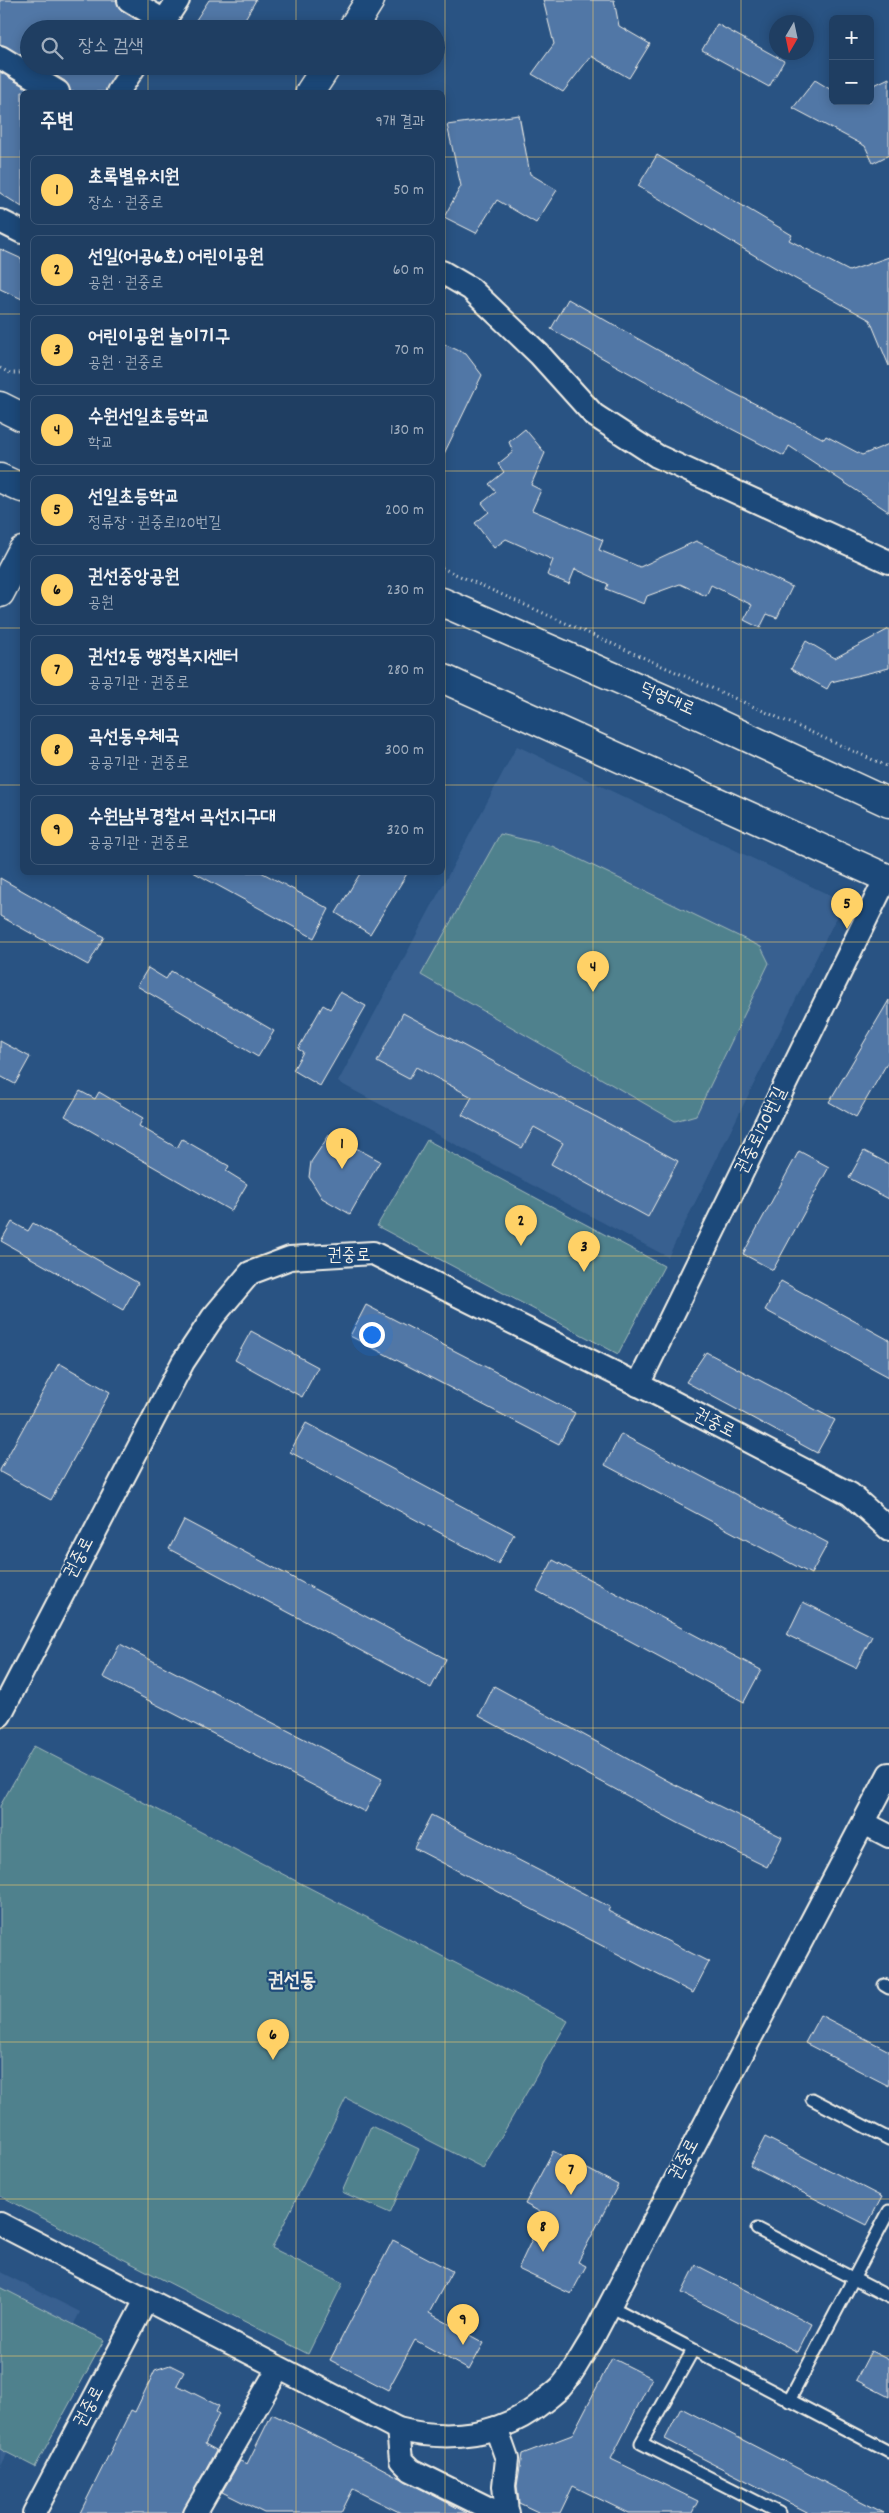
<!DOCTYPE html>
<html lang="ko">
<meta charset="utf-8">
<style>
:root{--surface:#1f3e62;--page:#274568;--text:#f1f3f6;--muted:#a1aebe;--line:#3c5777;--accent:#ffd166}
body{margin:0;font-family:Dekko,"Poor Story",sans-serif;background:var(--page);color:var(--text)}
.controls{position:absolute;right:15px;top:15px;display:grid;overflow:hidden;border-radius:8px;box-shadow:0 2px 12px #0003}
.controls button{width:45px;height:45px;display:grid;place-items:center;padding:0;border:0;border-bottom:1px solid var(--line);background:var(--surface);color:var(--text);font:25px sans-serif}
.compass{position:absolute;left:769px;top:15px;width:45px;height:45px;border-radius:50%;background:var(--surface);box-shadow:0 2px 12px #0003;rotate:189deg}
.you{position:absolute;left:371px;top:1334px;width:18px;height:18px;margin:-12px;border:4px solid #fff;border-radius:50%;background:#1a73e8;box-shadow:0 0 0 8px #1a73e833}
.badge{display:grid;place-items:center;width:32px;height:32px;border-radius:50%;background:var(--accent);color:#111;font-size:16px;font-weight:700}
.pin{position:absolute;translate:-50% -41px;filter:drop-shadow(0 1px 2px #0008)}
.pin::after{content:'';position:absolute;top:26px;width:18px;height:15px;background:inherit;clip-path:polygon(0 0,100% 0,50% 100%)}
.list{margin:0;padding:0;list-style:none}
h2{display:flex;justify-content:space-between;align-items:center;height:65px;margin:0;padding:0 20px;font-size:21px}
h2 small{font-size:16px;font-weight:400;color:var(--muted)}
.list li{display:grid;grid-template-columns:32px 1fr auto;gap:15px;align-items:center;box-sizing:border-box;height:70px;margin:0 10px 10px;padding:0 10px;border:1px solid var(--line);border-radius:8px}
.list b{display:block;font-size:19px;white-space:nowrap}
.list p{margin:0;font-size:16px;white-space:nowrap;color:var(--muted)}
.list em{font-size:16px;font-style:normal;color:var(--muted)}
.icon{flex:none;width:28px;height:28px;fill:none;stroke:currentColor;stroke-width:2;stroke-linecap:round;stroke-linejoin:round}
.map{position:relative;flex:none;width:889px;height:2513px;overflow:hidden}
.search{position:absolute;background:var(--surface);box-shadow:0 2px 12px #0003;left:20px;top:20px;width:425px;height:55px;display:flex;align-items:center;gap:12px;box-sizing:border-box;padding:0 18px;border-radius:28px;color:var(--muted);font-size:19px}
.panel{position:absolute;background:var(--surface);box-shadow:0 2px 12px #0003;left:20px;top:90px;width:425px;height:785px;border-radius:8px}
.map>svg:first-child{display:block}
</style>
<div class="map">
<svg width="889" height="2513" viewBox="0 0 889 2513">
<rect width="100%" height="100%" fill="#295383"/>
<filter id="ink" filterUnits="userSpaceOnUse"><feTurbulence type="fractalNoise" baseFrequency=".02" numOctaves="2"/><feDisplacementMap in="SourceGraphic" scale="10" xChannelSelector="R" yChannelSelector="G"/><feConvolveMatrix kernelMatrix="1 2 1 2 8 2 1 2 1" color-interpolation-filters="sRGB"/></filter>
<g filter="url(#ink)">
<g fill="#396190">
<polygon points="517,746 844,902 668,1257 338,1082"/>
<polygon points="0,2272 80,2312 0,2468"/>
</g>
<g fill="#4f818d" stroke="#a2b9ba">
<polygon points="500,834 552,846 761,947 769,963 696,1115 675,1121 421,975"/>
<polygon points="427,1140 664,1266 618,1354 377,1226"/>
<polygon points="34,1746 568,2021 483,2168 346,2098 272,2248 343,2283 308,2354 0,2196 0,1806"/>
<polygon points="371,2126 419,2149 390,2213 342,2192"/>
<polygon points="0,2287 104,2340 35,2467 0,2449"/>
</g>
<g fill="#5177a6" stroke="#f4f1e8">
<polygon points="0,0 116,0 122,11 142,23 139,29 29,29 29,59 0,44"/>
<polygon points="209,0 256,0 239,29 190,29"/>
<polygon points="543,0 614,0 619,26 650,44 629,78 591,56 563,92 532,74 554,44"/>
<polygon points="717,24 784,61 769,87 702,50"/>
<polygon points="41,66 119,66 105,92 71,92 65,81"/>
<polygon points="0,72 33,92 22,92 22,207 0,193"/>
<polygon points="889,78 889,155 873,163 865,146 793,108 815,80 833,91 833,101 870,101 870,87"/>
<polygon points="519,115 530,174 557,190 536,223 497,200 476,233 444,217 461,186 447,125"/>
<polygon points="657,155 792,235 789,240 849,271 889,257 889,366 870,320 774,267 638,186"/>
<polygon points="0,249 22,259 22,299 0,289"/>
<polygon points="568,299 730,391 824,439 826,436 862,455 889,444 889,512 789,446 784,456 695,410 551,329"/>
<polygon points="442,343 466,354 482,375 442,458"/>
<polygon points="525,429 545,453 531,485 541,490 532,510 603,540 599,550 640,567 696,541 792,587 777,618 767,614 760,628 744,620 752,605 711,585 706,596 680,584 647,596 644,604 606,589 608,584 575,569 569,584 547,575 553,560 506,539 494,548 475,523 489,512 482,503 496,492 489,484 504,472 498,464 513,452 509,442"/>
<polygon points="889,629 889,668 831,682 827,689 791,669 806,641 835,658"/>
<polygon points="193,872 261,872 329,909 314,938"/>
<polygon points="361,872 408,872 370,934 336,913"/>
<polygon points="0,878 104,937 88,965 0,916"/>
<polygon points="148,968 166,979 171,971 274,1031 258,1057 137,986"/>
<polygon points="340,992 366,1006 320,1086 293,1070 303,1052 298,1049 323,1005 330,1009"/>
<polygon points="889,1000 889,1060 856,1117 829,1102"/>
<polygon points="403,1013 678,1161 648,1217 551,1164 563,1143 534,1127 522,1148 462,1115 472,1097 416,1067 409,1079 377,1062"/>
<polygon points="0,1041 30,1057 15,1084 0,1076"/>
<polygon points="80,1091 95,1099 99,1092 143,1118 139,1126 177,1148 182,1139 229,1166 226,1171 247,1184 231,1211 65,1116"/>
<polygon points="330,1134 380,1161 350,1214 322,1198 309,1177 311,1162"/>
<polygon points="799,1151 829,1167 773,1270 743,1254"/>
<polygon points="864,1151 889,1164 889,1199 849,1178"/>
<polygon points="12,1222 28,1231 33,1223 138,1283 123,1310 1,1241"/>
<polygon points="781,1281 889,1340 889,1377 765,1310"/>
<polygon points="366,1305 575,1413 559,1444 350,1336"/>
<polygon points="251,1331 318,1367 302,1397 235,1360"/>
<polygon points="706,1352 835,1420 817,1453 686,1382"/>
<polygon points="59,1363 110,1392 51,1500 0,1472 0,1470"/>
<polygon points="306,1423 514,1534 498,1564 290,1452"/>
<polygon points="621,1434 828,1543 811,1574 605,1465"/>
<polygon points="184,1520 446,1659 431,1688 169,1549"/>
<polygon points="553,1560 761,1670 744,1702 537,1591"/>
<polygon points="803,1602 872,1636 856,1668 787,1635"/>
<polygon points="120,1644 382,1779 365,1812 103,1677"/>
<polygon points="494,1686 670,1782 782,1837 767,1867 678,1823 479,1716"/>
<polygon points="431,1815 610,1907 608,1911 709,1962 693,1993 414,1848"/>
<polygon points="820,2015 889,2051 889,2086 805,2043"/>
<polygon points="765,2137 882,2197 867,2225 750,2166"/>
<polygon points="553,2151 618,2185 578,2262 586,2266 571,2294 518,2269 544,2214 525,2204"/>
<polygon points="393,2240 452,2271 429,2313 484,2343 469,2370 415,2340 388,2390 330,2360"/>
<polygon points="696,2265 812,2324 798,2352 682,2293"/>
<polygon points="871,2351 889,2360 889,2397 856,2380"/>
<polygon points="612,2358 652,2378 611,2459 698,2501 692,2513 628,2513 573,2486 560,2513 540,2513 519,2503 517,2486 522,2454 572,2435"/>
<polygon points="170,2365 184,2372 177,2385 219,2406 216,2412 219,2414 205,2444 216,2450 182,2513 80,2513 131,2410 135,2412 155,2370"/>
<polygon points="681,2408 884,2513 809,2513 665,2439"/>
<polygon points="272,2414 372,2463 467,2513 401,2513 353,2489 341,2513 264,2513 222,2492 240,2461 247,2464"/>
</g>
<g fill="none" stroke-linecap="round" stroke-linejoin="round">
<g stroke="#f4f1e8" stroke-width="15">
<g id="service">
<polyline points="884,1985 889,1988"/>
<polyline points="812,2099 889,2139"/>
<polyline points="757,2229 889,2297"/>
<polyline points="608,2305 889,2452"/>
<polyline points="693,2350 641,2443 779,2513"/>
<polyline points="789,2401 889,2211"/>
</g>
</g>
<g stroke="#f4f1e8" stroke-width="26">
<g id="minor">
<polyline points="129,0 164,21"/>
<polyline points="159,29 178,0"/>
<polyline points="0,57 58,92"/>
<polyline points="118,92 135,66"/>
<polyline points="0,221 22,232"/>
<polyline points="442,272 471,289 539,354 594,415 657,456 889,562"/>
<polyline points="638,1385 886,878"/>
<polyline points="0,1715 183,1362 213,1317 250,1273 290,1258 373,1253 671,1401 850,1494 889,1529"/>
<polyline points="864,1823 889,1836"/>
<path d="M 0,2224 L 398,2429 C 449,2442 502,2436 543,2402 C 549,2397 556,2392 561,2387 C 573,2374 581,2356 591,2341 L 889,1774"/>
<polyline points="496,2428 507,2459 504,2486 507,2512"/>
<polyline points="398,2429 401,2460 411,2470 490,2509 508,2513"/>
<polyline points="34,2513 146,2300"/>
<polyline points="195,2513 278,2369"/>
</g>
</g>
<g stroke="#f4f1e8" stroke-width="31">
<g id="secondary">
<polyline points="352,29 370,0"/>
<polyline points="310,92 327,66"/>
<polyline points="0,406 22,417"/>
<polyline points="0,478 22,488"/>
<polyline points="0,593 22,551"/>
<polyline points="442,602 669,701 889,803"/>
<polyline points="442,678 889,879"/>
</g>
</g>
<g stroke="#f4f1e8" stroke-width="3" stroke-dasharray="1 4" stroke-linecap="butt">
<polyline points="0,368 10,373 22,373"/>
<polyline points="442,568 889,767"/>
</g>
<use href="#service" stroke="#1f4a7a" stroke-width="11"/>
<use href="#minor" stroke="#1f4a7a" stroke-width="22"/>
<use href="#secondary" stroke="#1f4a7a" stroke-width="28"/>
</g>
</g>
<path fill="none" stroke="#ffd166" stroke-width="1" stroke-opacity="0.55" d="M 148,0 L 148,29M 296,0 L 296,29M 445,0 L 445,2513M 593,0 L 593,2513M 741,0 L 741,2513M 148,66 L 148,92M 296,66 L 296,92M 0,157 L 22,157M 442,157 L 889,157M 0,314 L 22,314M 442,314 L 889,314M 0,471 L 22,471M 442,471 L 889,471M 0,628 L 22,628M 442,628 L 889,628M 0,785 L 22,785M 442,785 L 889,785M 148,872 L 148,2513M 296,872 L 296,2513M 0,942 L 889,942M 0,1099 L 889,1099M 0,1256 L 889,1256M 0,1414 L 889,1414M 0,1571 L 889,1571M 0,1728 L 889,1728M 0,1885 L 889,1885M 0,2042 L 889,2042M 0,2199 L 889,2199M 0,2356 L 889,2356"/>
<g text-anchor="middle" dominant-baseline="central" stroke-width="4.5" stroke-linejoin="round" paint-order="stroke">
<g font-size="18" fill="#f4f1e8" stroke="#1f4a7a">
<text transform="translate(667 700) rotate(24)">덕영대로</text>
<text transform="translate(762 1131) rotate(-64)">권중로120번길</text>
<text x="349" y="1256">권중로</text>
<text transform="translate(714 1424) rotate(27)">권중로</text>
<text transform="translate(80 1558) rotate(-63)">권중로</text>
<text transform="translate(685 2160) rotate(-62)">권중로</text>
<text transform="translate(90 2407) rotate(-62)">권중로</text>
</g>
<g font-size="20" font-weight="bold" fill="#f4f1e8" stroke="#1f4a7a">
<text x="292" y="1982">권선동</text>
</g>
</g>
</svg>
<div class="controls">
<button>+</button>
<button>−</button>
</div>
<svg class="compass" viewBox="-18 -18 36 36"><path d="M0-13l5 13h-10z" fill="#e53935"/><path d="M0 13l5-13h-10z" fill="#a1aebe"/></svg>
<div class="you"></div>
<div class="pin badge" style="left:342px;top:1169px">1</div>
<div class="pin badge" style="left:521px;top:1246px">2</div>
<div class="pin badge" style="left:584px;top:1272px">3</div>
<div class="pin badge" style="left:593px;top:992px">4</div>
<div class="pin badge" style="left:847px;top:929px">5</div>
<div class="pin badge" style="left:273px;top:2060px">6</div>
<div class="pin badge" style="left:571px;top:2195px">7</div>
<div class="pin badge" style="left:543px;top:2252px">8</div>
<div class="pin badge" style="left:463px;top:2345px">9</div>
<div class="search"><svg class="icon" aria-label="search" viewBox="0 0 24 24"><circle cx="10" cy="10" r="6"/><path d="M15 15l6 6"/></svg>장소 검색</div>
<section class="panel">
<h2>주변<small>9개 결과</small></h2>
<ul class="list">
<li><span class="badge">1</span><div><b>초록별유치원</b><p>장소 · 권중로</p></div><em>50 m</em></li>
<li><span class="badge">2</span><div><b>선일(어공6호) 어린이공원</b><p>공원 · 권중로</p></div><em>60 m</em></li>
<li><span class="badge">3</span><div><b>어린이공원 놀이기구</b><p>공원 · 권중로</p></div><em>70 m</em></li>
<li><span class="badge">4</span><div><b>수원선일초등학교</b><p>학교</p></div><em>130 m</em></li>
<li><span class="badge">5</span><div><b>선일초등학교</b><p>정류장 · 권중로120번길</p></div><em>200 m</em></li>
<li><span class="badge">6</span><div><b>권선중앙공원</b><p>공원</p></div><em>230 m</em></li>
<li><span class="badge">7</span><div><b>권선2동 행정복지센터</b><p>공공기관 · 권중로</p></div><em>280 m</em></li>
<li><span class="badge">8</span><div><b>곡선동우체국</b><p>공공기관 · 권중로</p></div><em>300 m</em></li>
<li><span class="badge">9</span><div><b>수원남부경찰서 곡선지구대</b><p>공공기관 · 권중로</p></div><em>320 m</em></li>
</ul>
</section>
</div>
